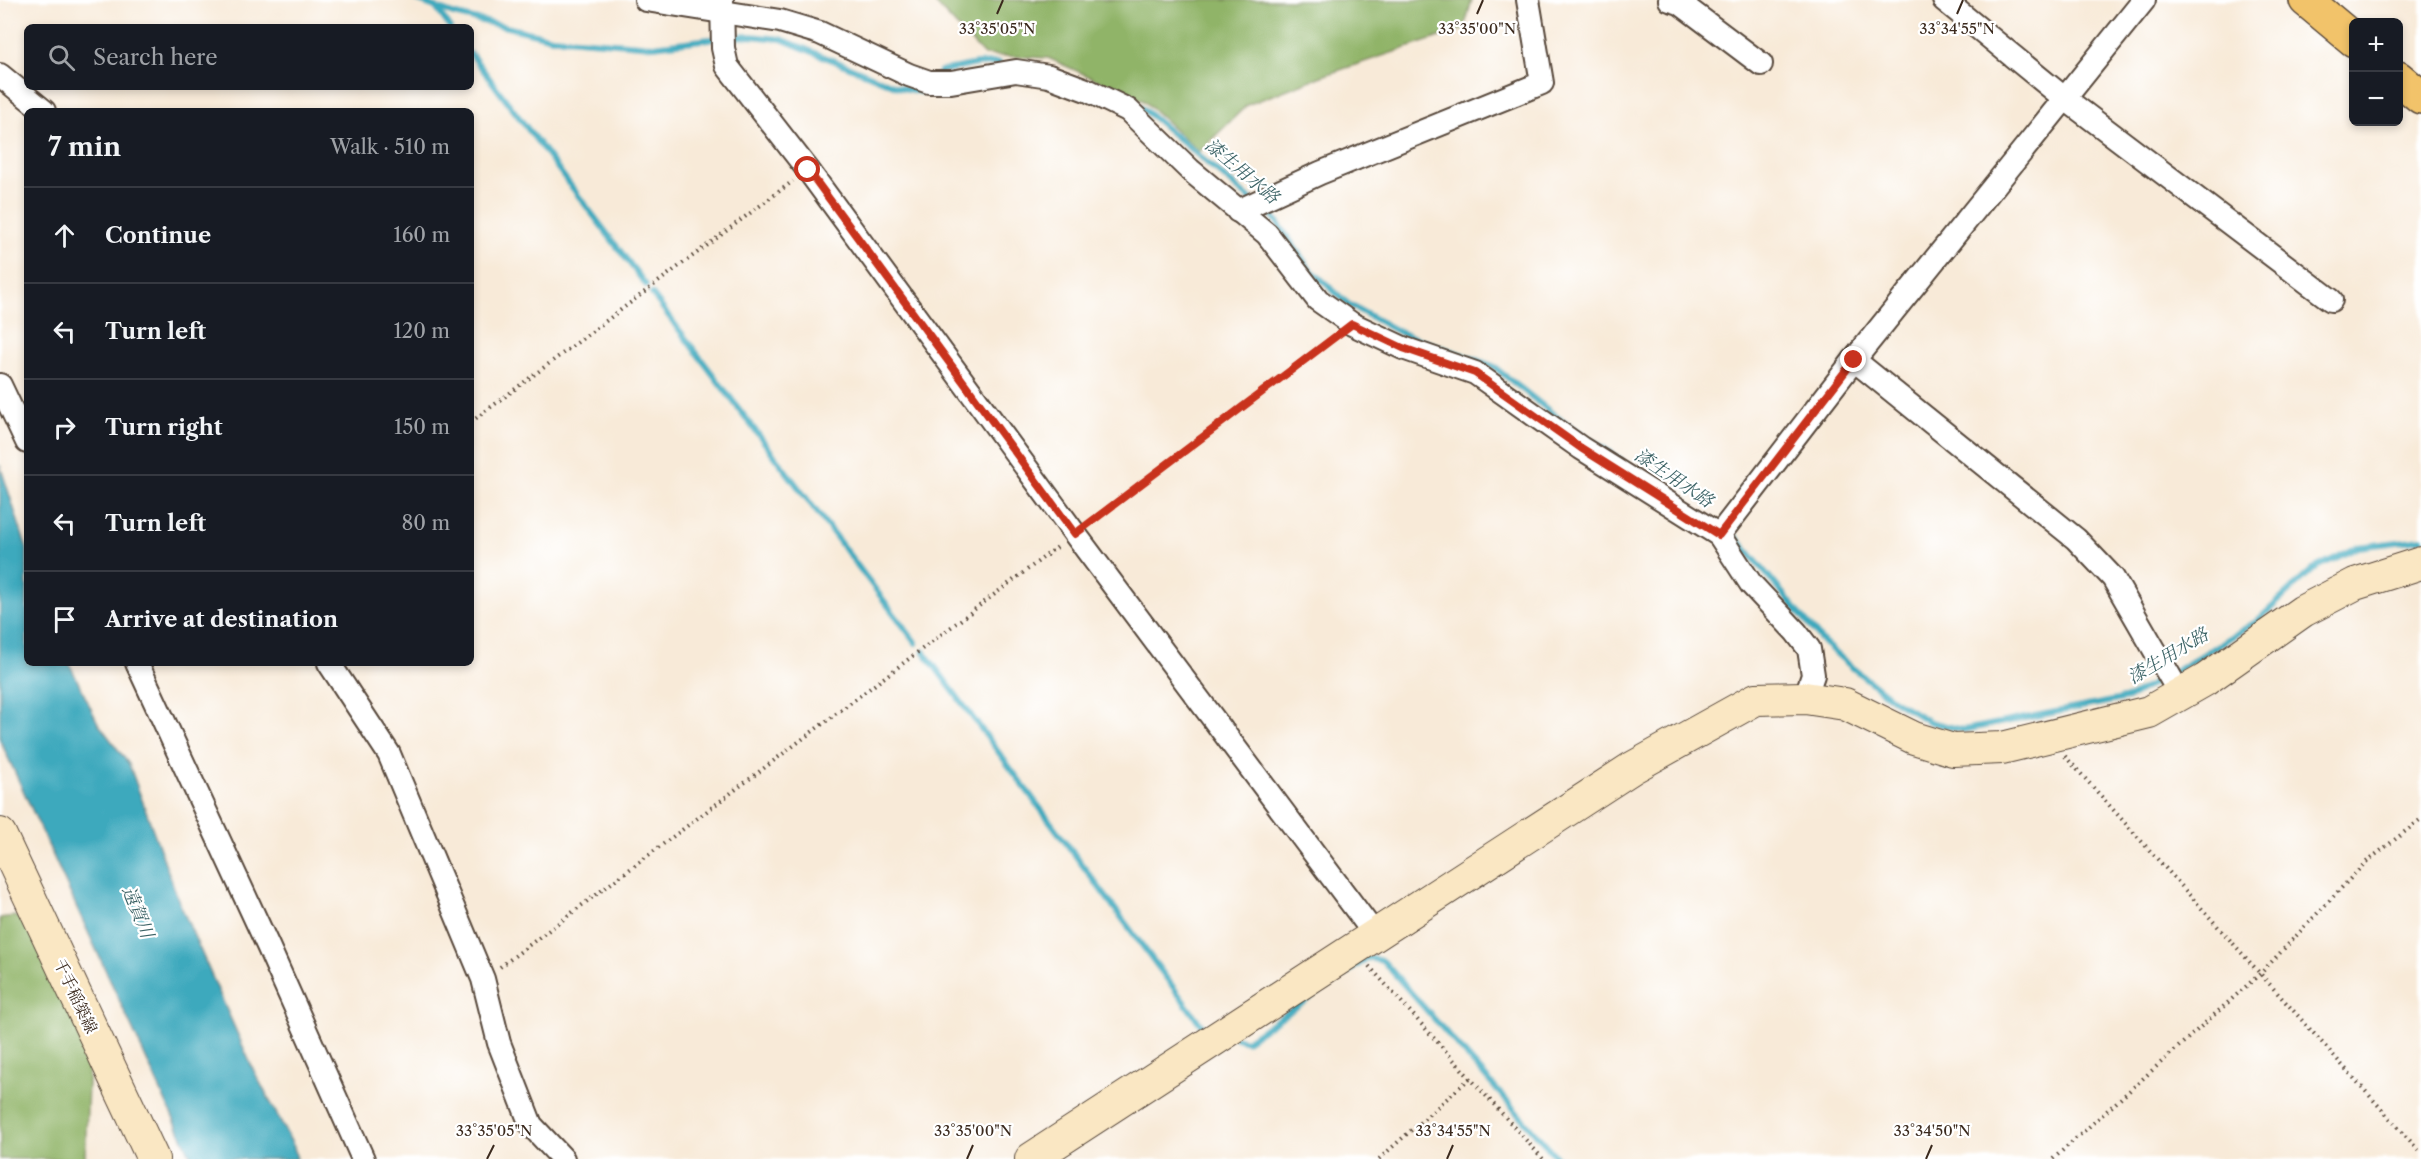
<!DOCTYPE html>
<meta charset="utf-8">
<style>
:root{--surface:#171b24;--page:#20242c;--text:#f1f3f6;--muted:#9ea1a6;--line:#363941}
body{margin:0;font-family:"Libre Caslon Text","Noto Serif JP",serif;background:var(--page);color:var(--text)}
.controls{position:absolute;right:18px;top:18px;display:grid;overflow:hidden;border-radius:9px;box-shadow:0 3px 9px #0003}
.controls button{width:54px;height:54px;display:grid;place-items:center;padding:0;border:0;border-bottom:2px solid var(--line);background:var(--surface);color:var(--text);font:30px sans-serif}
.stop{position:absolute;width:18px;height:18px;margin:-14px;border:4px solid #c8321e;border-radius:50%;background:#fff}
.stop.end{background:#c8321e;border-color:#fff;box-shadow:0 2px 6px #0008}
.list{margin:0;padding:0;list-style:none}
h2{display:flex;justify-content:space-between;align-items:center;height:78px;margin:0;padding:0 24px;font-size:26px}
h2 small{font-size:20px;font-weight:400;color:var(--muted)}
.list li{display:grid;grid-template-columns:39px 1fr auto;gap:18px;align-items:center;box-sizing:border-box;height:96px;padding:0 24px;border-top:2px solid var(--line)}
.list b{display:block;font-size:22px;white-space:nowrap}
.list em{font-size:20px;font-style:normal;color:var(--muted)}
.icon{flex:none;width:33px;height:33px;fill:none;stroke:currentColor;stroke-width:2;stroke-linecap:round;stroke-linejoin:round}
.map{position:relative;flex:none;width:2421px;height:1159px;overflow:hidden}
.search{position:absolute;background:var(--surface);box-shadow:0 3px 9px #0003;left:24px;top:24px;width:450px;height:66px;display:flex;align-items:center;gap:15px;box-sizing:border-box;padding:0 21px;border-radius:9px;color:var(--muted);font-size:22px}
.panel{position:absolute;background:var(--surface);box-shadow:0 3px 9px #0003;left:24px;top:108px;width:450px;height:558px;border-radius:9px}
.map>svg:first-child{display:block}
</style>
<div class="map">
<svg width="2421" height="1159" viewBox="0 0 2421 1159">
<rect width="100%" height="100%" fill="#fff"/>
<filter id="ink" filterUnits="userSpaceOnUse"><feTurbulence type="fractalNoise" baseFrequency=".0167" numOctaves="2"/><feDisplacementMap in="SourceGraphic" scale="12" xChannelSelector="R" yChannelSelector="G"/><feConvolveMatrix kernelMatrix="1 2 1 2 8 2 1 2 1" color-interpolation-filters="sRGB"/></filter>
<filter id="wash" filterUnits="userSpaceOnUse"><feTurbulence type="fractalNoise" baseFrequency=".008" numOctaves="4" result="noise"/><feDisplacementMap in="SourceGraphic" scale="24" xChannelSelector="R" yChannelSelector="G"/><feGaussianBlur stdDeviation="1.35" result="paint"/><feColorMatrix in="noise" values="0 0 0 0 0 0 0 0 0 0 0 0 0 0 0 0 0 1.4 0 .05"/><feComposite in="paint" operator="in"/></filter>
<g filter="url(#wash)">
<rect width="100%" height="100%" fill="#f8ead8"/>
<g fill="#90b468" stroke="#666f43" stroke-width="1.5">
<polygon points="932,0 1472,0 1464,29 1319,77 1247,105 1199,152 1144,101 1048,58 984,55"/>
<polygon points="14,916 45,931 90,1035 85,1159 0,1159 0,918"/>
</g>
<polygon fill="#3da9bd" stroke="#3c6a6e" stroke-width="1.5" points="0,465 27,549 27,663 69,663 98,723 129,764 180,904 253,1069 294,1147 297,1159 192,1159 0,740"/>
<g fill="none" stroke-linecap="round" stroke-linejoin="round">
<g stroke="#3da9bd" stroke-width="6">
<polyline points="416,0 453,14 552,38 653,46 718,38"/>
<polyline points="436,8 450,27"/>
<polyline points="729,37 750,36 781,39 898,87 921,92 928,85"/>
<polyline points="471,54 646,285"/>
<polyline points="939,74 941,71 977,64 999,63"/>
<polyline points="1141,107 1250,199"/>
<polyline points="1261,207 1273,216 1309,268 1348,304 1399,332 1493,366 1557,417 1621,460"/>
<polyline points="652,294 916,643"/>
<polyline points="1727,531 1735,536 1824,643 1854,669 1892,699 1930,722 1963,730 2128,698 2186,665 2257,621 2313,569 2358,547 2421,539"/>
<polyline points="924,652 1205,1030"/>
<polyline points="1236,1038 1246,1041 1368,958 1383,961 1558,1159"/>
</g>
</g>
</g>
<g filter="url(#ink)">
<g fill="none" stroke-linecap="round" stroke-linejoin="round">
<g stroke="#57473a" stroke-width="26">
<g id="street">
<polyline points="646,0 780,21 820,33 909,75 929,82 951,82 1016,71 1049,76 1089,91 1128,110 1190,170 1267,234 1318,300 1352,324 1403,348 1475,373 1581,448 1719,535 1751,584 1796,632 1809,649 1813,675 1805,698"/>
<polyline points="722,0 723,48 727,66 808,170 1075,534 1376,936"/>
<polyline points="1670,0 1680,3 1761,64"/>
<polyline points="1944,0 2064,98 2331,300"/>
<polyline points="0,75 44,111"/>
<polyline points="1238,211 1320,173 1542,83 1528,0"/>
<polyline points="1854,360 2076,539 2113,578 2180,694"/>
<polyline points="0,385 27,442"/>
<polyline points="1719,535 1854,360 2144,0"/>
<polyline points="137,663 268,946 363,1159"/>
<polyline points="329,663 389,754 483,979 499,1043 531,1125 563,1159"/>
</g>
</g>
<g stroke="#57473a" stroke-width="34">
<g id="secondary">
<polyline points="0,834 153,1159"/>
<polyline points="1031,1159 1632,768 1756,699 1805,698 1845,704 1914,738 1953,750 2002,748 2149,712 2205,680 2303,611 2355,584 2421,563"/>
</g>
</g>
<g stroke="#57473a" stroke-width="36">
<g id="highway">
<polyline points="2306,0 2354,40"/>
<polyline points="2398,78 2421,97"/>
</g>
</g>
<g stroke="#57473a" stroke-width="4" stroke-dasharray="1.5 4.5" stroke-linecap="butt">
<polyline points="471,422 793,181"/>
<polyline points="1089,523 1337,335"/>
<polyline points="2065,756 2421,1153"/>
<polyline points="1369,966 1543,1159"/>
<polyline points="500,967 1060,545"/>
<polyline points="1379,1159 1470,1078"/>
<polyline points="2053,1159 2261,973 2365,863 2421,819"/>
</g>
<use href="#street" stroke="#fff" stroke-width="22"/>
<use href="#secondary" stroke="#fae7c3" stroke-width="32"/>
<use href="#highway" stroke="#f2c36a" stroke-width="33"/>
</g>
</g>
<g fill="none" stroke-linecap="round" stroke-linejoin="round" filter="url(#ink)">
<polyline stroke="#c8321e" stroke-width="8" points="808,170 1075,534 1352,324 1403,348 1475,373 1581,448 1719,535 1854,360"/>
</g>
<path fill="none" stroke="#3b2a1e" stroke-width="2" d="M 997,14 L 1003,0M 1477,14 L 1483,0M 1957,14 L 1963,0M 487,1159 L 494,1145M 967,1159 L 973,1145M 1447,1159 L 1453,1145M 1926,1159 L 1932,1145"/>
<g text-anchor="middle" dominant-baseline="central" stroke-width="4.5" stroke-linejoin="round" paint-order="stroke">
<g font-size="16" fill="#3b2a1e" stroke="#fff">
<text transform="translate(76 996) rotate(65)">千手稲築線</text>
</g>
<g font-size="18" font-style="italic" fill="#3c6366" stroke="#fff">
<text transform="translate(1242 171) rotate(40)">漆生用水路</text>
<text transform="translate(1674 478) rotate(34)">漆生用水路</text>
<text transform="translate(2168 656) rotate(-31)">漆生用水路</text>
<text transform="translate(138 912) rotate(68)">遠賀川</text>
</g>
</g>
<g font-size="15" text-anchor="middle" fill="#3b2a1e" stroke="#fff" stroke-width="4.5" stroke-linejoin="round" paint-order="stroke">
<text x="997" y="34">33°35'05"N</text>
<text x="1477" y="34">33°35'00"N</text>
<text x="1957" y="34">33°34'55"N</text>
<text x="494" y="1136">33°35'05"N</text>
<text x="973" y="1136">33°35'00"N</text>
<text x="1453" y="1136">33°34'55"N</text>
<text x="1932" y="1136">33°34'50"N</text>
</g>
</svg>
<div class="controls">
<button>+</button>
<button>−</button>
</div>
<div class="stop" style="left:808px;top:170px"></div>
<div class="stop end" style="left:1854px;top:360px"></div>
<div class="search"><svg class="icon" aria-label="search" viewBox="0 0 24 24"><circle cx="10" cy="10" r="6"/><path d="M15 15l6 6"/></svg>Search here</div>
<section class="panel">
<h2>7 min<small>Walk · 510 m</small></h2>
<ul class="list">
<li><svg class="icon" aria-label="ahead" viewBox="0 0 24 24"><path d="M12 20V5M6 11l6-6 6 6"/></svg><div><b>Continue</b></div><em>160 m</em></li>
<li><svg class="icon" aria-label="left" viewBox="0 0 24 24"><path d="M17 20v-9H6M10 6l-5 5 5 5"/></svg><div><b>Turn left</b></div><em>120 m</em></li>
<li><svg class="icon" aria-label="right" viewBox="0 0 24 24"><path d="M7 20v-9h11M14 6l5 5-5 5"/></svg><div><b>Turn right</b></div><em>150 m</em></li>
<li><svg class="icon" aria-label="left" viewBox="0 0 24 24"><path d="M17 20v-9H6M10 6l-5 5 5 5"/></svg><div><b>Turn left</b></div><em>80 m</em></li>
<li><svg class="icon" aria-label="arrive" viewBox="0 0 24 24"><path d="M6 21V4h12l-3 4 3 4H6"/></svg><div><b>Arrive at destination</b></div></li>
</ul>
</section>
</div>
